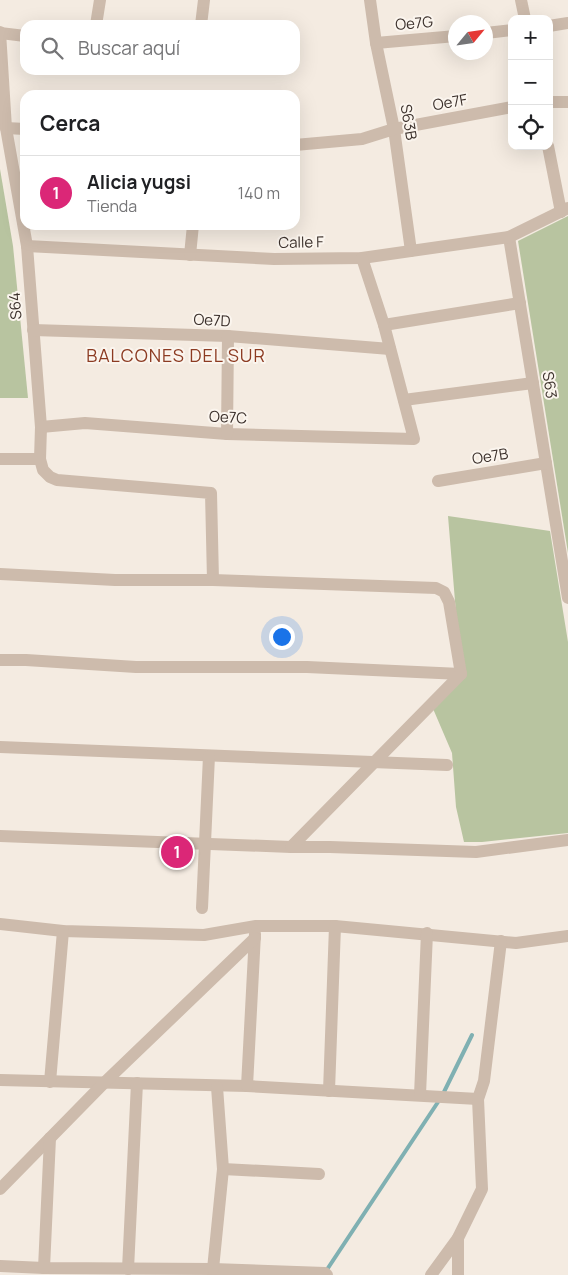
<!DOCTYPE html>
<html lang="es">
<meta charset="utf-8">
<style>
:root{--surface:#fff;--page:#f2f2f2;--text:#202124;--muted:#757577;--line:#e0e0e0;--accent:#db2777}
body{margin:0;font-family:Manrope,sans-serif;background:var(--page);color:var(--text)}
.controls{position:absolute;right:15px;top:15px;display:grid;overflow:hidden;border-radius:10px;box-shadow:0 5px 20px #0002}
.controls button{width:45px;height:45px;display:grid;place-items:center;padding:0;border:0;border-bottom:1px solid var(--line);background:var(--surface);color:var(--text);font:25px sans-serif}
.compass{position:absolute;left:448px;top:15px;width:45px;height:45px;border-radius:50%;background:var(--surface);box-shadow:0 5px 20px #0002;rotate:61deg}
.you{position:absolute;left:281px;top:636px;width:18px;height:18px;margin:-12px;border:4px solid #fff;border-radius:50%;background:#1a73e8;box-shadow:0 0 0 8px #1a73e833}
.badge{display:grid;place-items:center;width:32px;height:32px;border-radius:50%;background:var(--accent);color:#fff;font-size:16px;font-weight:700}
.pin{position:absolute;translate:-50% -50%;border:2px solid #fff;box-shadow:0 1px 5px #0006}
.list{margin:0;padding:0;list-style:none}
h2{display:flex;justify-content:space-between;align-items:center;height:65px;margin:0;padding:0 20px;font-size:21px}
h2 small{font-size:16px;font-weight:400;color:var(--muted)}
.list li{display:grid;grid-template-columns:32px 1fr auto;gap:15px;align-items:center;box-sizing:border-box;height:75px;padding:0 20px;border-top:1px solid var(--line)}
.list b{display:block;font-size:19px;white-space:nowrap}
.list p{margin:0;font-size:16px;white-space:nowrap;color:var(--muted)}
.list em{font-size:16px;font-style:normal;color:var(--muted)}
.icon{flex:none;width:28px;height:28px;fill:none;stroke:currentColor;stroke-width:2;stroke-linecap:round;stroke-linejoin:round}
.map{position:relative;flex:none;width:568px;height:1275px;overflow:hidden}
.search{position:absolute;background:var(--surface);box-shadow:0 5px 20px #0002;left:20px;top:20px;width:280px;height:55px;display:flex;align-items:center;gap:12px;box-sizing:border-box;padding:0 18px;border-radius:15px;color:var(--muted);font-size:19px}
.panel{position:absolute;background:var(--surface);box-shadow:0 5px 20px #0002;left:20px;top:90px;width:280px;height:140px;border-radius:15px}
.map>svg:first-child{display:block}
</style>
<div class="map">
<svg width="568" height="1275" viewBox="0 0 568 1275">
<rect width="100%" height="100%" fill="#f4ebe1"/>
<g fill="#b8c4a0">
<polygon points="0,169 13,246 28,398 0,398"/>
<polygon points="568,216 568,553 518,241"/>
<polygon points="448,516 550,531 568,642 568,833 482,842 464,842 456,807 452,753 431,704 461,674"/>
</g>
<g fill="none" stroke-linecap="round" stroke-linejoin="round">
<polyline stroke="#7fb0b2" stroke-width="4" points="326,1271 442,1096 472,1035"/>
<g stroke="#cdbbac" stroke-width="12">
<polyline points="370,0 376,43 394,129 411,251"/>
<polyline points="521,0 525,19"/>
<polyline points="96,25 100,0"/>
<polyline points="201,25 204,0"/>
<polyline points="549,26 568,23"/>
<polyline points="0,32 6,128 27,246 41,427 40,459 43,470 50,477 57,480 211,493 213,580"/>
<polyline points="0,33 25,36"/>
<polyline points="486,33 512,30"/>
<polyline points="376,43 456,36"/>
<polyline points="549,102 568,102"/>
<polyline points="6,128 25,129"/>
<polyline points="295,145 362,139 394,129 512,107"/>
<polyline points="548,146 561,212"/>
<polyline points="509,237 568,598"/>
<polyline points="27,246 274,259 362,258 509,237 568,208"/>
<polyline points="190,255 193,225"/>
<polyline points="384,325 520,303"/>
<polyline points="33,330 228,336 390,349"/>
<polyline points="404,400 533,383"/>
<polyline points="41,427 85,423 227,434 414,439 384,325 362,258"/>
<polyline points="227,434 228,336"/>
<polyline points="0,459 40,459"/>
<polyline points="438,481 546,463"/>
<polyline points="0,574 115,580 213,580 436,588 444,592 449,602 461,674"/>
<polyline points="0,660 26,660 136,667 307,667 461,674"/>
<polyline points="0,747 447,765"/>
<polyline points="0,836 291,847 330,847 476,852 568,840"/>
<polyline points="291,847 461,674"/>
<polyline points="202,908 209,756"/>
<polyline points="0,924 63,931 204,935 256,926 335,926 516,943 568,936"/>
<polyline points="0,1080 247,1086 478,1099"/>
<polyline points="50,1082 63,931"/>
<polyline points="247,1086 255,934"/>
<polyline points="329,1091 335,926"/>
<polyline points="420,1095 427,933"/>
<polyline points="223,1169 319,1174"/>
<polyline points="0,1189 105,1082 255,938"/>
<polyline points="0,1266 44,1268 213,1269 325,1273 327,1275"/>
<polyline points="44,1268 50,1138"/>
<polyline points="128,1269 137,1083"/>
<polyline points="213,1269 223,1169 217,1087"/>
<polyline points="431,1275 458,1238 482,1189 478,1099 484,1081 501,941"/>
<polyline points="458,1275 458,1238"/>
</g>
</g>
<g text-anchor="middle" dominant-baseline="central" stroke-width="4" stroke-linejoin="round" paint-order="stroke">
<g font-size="15" fill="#3b302b" stroke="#fbf5ee">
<text transform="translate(414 23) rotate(-5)">Oe7G</text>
<text transform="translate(450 102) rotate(-10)">Oe7F</text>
<text transform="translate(409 122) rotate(80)">S63B</text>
<text transform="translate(301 242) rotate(-1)">Calle F</text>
<text transform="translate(15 306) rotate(-94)">S64</text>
<text transform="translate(212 320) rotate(3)">Oe7D</text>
<text transform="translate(550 385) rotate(81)">S63</text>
<text transform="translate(228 417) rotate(3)">Oe7C</text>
<text transform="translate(490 456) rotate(-9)">Oe7B</text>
</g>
<g font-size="18" letter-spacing="1" fill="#8c3b22" stroke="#fbf5ee">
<text x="176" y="355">BALCONES DEL SUR</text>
</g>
</g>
</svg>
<div class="controls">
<button>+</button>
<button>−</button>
<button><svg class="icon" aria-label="locate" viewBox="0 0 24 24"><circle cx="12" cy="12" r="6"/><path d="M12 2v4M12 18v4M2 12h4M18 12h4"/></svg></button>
</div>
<svg class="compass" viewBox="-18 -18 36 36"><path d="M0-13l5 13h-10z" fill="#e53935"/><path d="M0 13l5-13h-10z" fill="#757577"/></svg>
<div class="you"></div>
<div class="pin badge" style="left:177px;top:852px">1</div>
<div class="search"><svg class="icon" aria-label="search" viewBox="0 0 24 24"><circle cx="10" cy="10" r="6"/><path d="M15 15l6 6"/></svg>Buscar aquí</div>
<section class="panel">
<h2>Cerca<small></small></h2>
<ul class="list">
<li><span class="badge">1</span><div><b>Alicia yugsi</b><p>Tienda</p></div><em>140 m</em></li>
</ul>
</section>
</div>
